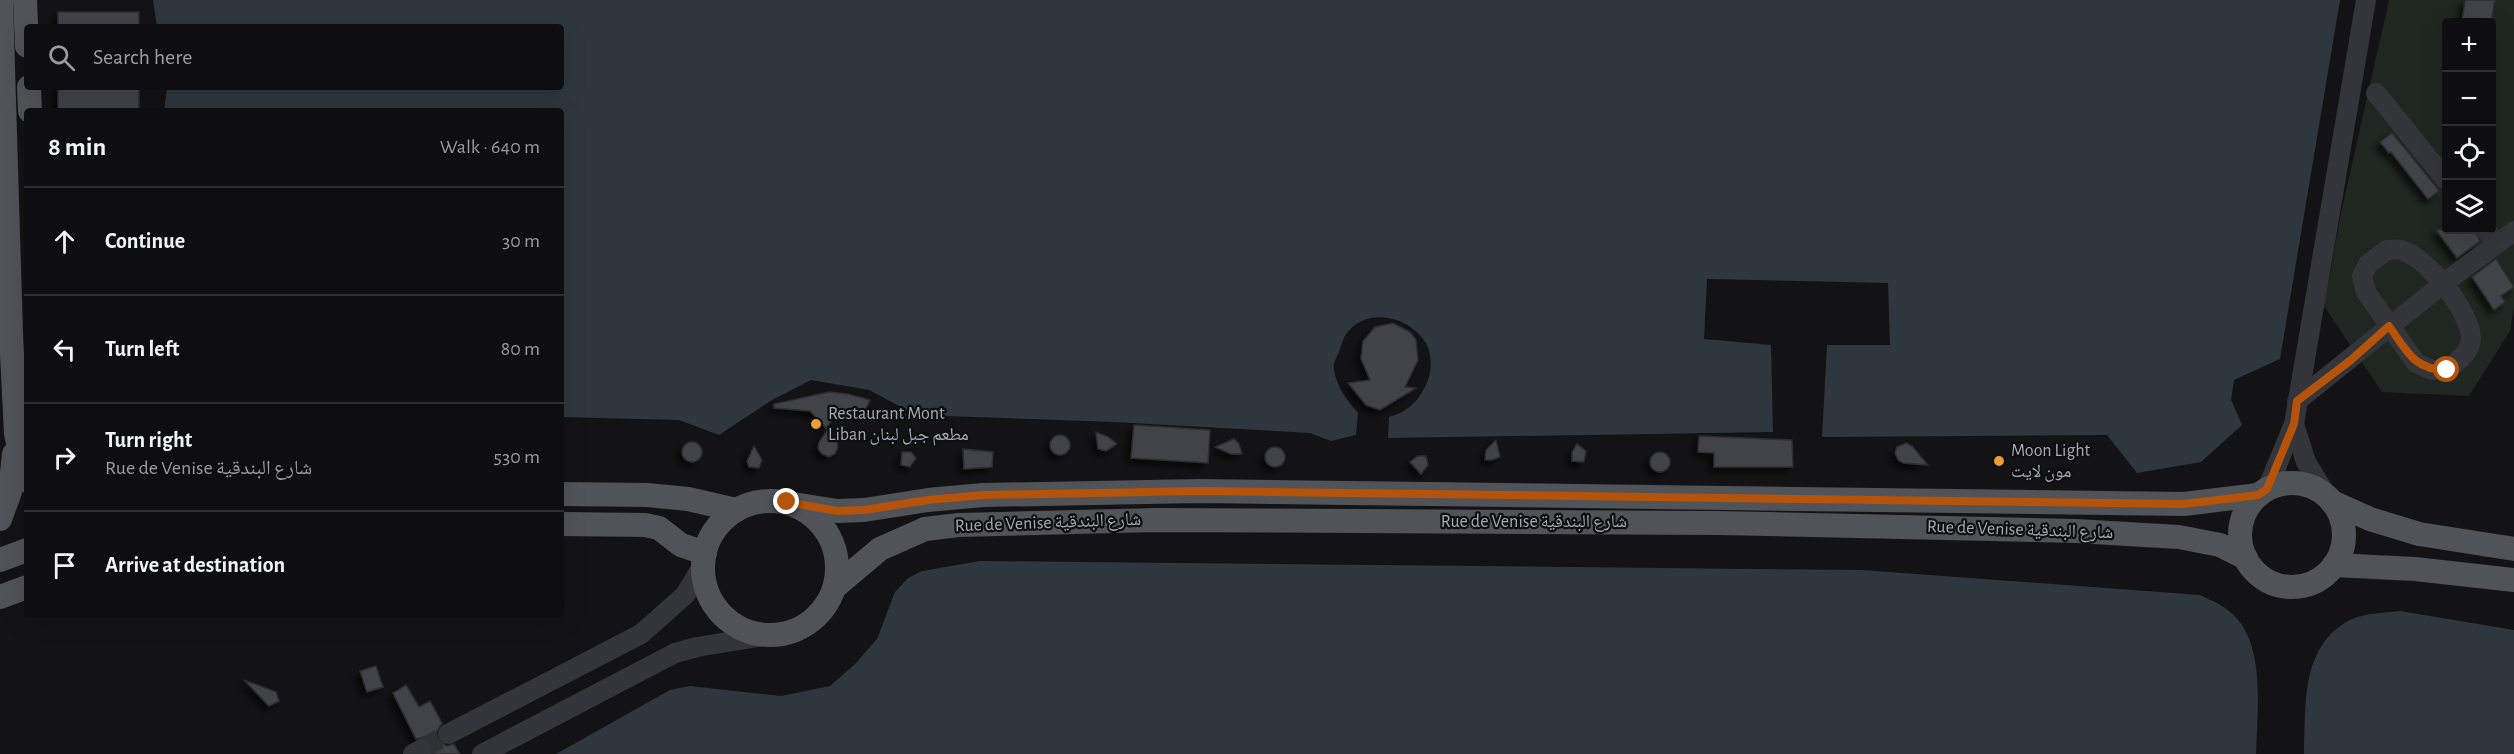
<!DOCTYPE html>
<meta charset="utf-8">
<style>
:root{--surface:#0e0e10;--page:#171719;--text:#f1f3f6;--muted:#9b9c9f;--line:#2e2e30}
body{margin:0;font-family:"Alegreya Sans","Noto Naskh Arabic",sans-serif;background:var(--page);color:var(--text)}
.controls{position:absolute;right:18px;top:18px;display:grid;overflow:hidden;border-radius:6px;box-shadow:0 6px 24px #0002}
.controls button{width:54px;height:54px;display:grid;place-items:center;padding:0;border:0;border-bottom:2px solid var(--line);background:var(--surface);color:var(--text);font:30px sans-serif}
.stop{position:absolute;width:18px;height:18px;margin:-14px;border:4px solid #b45309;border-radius:50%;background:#fff}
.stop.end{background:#b45309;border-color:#fff;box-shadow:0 2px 6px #0008}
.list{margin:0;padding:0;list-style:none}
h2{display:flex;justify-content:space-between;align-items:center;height:78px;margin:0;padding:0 24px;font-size:26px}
h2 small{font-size:20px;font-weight:400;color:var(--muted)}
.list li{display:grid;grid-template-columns:39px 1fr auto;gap:18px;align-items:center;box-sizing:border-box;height:108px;padding:0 24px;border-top:2px solid var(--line)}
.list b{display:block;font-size:22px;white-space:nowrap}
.list p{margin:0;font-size:20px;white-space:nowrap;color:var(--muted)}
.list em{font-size:20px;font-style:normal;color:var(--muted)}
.icon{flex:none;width:33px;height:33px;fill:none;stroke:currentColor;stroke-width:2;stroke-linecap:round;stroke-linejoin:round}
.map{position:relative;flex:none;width:2514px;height:754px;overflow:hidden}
.search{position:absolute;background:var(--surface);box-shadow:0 6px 24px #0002;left:24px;top:24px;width:540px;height:66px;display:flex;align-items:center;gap:15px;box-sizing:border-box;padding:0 21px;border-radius:6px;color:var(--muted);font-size:22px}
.panel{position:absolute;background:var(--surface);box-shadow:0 6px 24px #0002;left:24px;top:108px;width:540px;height:510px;border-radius:6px}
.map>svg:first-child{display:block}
</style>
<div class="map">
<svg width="2514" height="754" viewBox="0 0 2514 754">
<defs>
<filter id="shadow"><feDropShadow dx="-5" dy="5" stdDeviation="3" flood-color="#0009"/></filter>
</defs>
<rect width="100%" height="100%" fill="#131315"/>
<path fill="#1f2720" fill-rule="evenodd" d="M 2389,0 L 2514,0 L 2514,307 L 2510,331 L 2469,396 L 2382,392 L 2324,306 L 2341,213 ZM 2446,22 L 2492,22 L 2492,230 L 2446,230 Z"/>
<g fill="#2d373d">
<path d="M 153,0 L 2340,0 L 2280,359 L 2234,380 L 2231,400 L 2242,425 L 2201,462 L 2137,473 L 2107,435 L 1822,437 L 1827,345 L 1890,345 L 1888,283 L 1707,279 L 1704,339 L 1771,345 L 1773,432 L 1388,438 L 1389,417 C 1411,411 1422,397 1429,377 C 1432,368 1431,353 1427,345 C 1412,317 1367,305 1346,334 C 1343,339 1341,346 1339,352 C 1338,355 1334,361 1334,365 C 1333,382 1348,401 1358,413 L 1356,435 L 1331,441 L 1310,433 L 1114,422 L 916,415 L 869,390 L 811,380 L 772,400 L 719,435 L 679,420 L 561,417 L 561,111 L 164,111 L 167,87 L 561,87 L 561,27 L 157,27 Z"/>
<path d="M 980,561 L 1862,570 L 2200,595 C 2210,600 2221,604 2229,611 C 2267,640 2257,712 2256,754 L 556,754 L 670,690 L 690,686 L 781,696 L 830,686 L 855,664 L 877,639 L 895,592 L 908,578 L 922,571 Z"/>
<path d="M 2400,611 L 2514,630 L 2514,754 L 2304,754 C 2306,706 2300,646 2350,620 C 2364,613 2384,613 2400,611 Z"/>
</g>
<g fill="#424348" stroke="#2d2d31" stroke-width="1.5" filter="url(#shadow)">
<polygon points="2465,0 2495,0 2491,22 2462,22"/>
<rect x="58" y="12" width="81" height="15"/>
<rect x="58" y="87" width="81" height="24"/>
<polygon points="2392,133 2437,188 2439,191 2428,199 2391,152 2389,153 2380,142"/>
<polygon points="2436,230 2474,230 2480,241 2457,258"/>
<polygon points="2496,259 2514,287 2501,296 2505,302 2494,310 2472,277"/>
<polygon points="1393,323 1410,332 1416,340 1418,360 1405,387 1416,388 1380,410 1366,405 1348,383 1370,380 1361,359 1363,341 1375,327"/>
<polygon points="829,392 848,394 870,400 864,412 841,409 826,428 810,411 774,408 774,404"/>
<polygon points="1134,425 1210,430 1208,463 1131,458"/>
<polygon points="827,431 837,441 838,447 835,454 829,457 822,454 818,449 819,442"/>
<polygon points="1096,432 1108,437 1117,444 1106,451 1098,449"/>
<circle cx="1060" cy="445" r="10"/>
<polygon points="1699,436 1792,440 1793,467 1714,467 1714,453 1698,452"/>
<polygon points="1234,439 1239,444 1242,454 1231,454 1215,447"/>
<polygon points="1496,440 1500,457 1492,460 1485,460 1486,450"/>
<circle cx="692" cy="452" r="10"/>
<polygon points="1906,443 1912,446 1928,465 1903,463 1898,460 1895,453 1897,447"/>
<polygon points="1577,444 1586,451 1584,462 1572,461 1572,452"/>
<polygon points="754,446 762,460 759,468 749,467 747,461"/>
<circle cx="1275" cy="457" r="10"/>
<polygon points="963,449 993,452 992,467 964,469"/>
<circle cx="1660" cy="462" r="10"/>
<polygon points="902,452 911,452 916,458 910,467 901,465"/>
<polygon points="1418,456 1426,456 1428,465 1421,474 1410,462"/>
<polygon points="376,666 383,687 367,692 360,671"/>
<polygon points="244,680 276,692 279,701 269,706"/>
<polygon points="406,685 419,707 430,701 442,723 436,733 438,740 447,746 454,744 460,754 433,754 433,744 429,739 423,737 416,739 393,693"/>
</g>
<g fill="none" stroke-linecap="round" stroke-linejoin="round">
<polyline stroke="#303135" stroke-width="20" stroke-dasharray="20 10" stroke-linecap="butt" points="422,749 448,734"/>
<g stroke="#34353a" stroke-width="20">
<polyline points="2376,93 2446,180"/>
<polyline points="2486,230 2497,244"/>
<path d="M 2387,250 C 2392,250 2397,249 2401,250 C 2427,257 2470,311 2471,338 C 2471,352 2457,362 2447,370 L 2432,370 L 2416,363 L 2366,292 L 2362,276 L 2368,264 Z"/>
<polyline points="2297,401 2444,283 2514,231"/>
<polyline points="2294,424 2306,462 2328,498"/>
<polyline points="2267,489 2294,424 2366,0"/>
<polyline points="448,734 641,634 685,595 703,565"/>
<polyline points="413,754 422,749"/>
<polyline points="482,754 675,653 697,647 763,636"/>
</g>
<g stroke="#505358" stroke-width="24">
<polyline points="1,0 11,334 16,434 27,481"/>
<polyline points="25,0 27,46"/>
<polyline points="29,87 30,111"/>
<circle cx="2292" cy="535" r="52"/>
<polyline points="561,494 647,495 688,499 736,510"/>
<circle cx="770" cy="568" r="67"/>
<polyline points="2332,502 2370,519 2419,534 2514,549"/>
<polyline points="787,503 837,511 864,510 928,500 983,495 1200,491 2184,504 2258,495"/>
<polyline points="0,519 10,492 14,454"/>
<polyline points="561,524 645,525 659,528 681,545 705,553"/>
<polyline points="0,560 27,550"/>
<polyline points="2334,565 2415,569 2514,580"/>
<polyline points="836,586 880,549 925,529 959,525 1156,520 1719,523 2076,531 2179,537 2220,545 2246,558"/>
<polyline points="0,597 27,587"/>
</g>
</g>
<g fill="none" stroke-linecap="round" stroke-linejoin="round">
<path stroke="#b45309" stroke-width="8" d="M 787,502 L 837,511 L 864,510 L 928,500 L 983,495 L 1200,491 L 2184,504 L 2258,495 L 2267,489 L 2294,424 L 2297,401 L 2351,360 L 2389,326 C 2407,351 2414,370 2447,370"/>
</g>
<g fill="#ed9e32" stroke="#0e0e10" stroke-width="2">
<circle cx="816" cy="424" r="6"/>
<circle cx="1999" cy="461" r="6"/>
</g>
<g text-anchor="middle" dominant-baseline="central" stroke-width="4.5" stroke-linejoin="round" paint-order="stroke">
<g font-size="18" fill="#a5abb5" stroke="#0e0e10" text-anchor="start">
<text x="828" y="414">Restaurant Mont<tspan x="828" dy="21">Liban مطعم جبل لبنان</tspan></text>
<text x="2011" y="451">Moon Light<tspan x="2011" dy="21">مون لايت</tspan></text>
</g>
<g font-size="18" fill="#a5abb5" stroke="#0e0e10">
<text x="1534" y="522">Rue de Venise شارع البندقية</text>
<text transform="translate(1048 523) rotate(-2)">Rue de Venise شارع البندقية</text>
<text transform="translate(2020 530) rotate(2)">Rue de Venise شارع البندقية</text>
</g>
</g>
</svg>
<div class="controls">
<button>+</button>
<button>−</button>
<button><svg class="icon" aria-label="locate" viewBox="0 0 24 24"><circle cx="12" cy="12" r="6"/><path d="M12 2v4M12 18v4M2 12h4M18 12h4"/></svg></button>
<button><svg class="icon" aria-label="layers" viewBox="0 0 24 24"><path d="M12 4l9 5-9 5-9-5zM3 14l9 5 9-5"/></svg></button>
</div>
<div class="stop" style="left:2447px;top:370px"></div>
<div class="stop end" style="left:787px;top:502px"></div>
<div class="search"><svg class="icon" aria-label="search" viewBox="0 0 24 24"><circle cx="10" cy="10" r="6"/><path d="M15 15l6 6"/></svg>Search here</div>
<section class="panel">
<h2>8 min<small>Walk · 640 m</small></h2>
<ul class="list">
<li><svg class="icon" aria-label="ahead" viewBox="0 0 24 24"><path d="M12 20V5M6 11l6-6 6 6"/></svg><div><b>Continue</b></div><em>30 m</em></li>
<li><svg class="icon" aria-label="left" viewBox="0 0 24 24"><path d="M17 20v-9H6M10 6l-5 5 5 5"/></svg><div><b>Turn left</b></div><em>80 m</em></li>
<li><svg class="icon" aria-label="right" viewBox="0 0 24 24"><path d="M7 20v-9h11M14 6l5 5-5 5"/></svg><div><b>Turn right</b><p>Rue de Venise شارع البندقية</p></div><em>530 m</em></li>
<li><svg class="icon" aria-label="arrive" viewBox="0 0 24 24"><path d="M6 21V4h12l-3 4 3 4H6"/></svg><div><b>Arrive at destination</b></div></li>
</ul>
</section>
</div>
